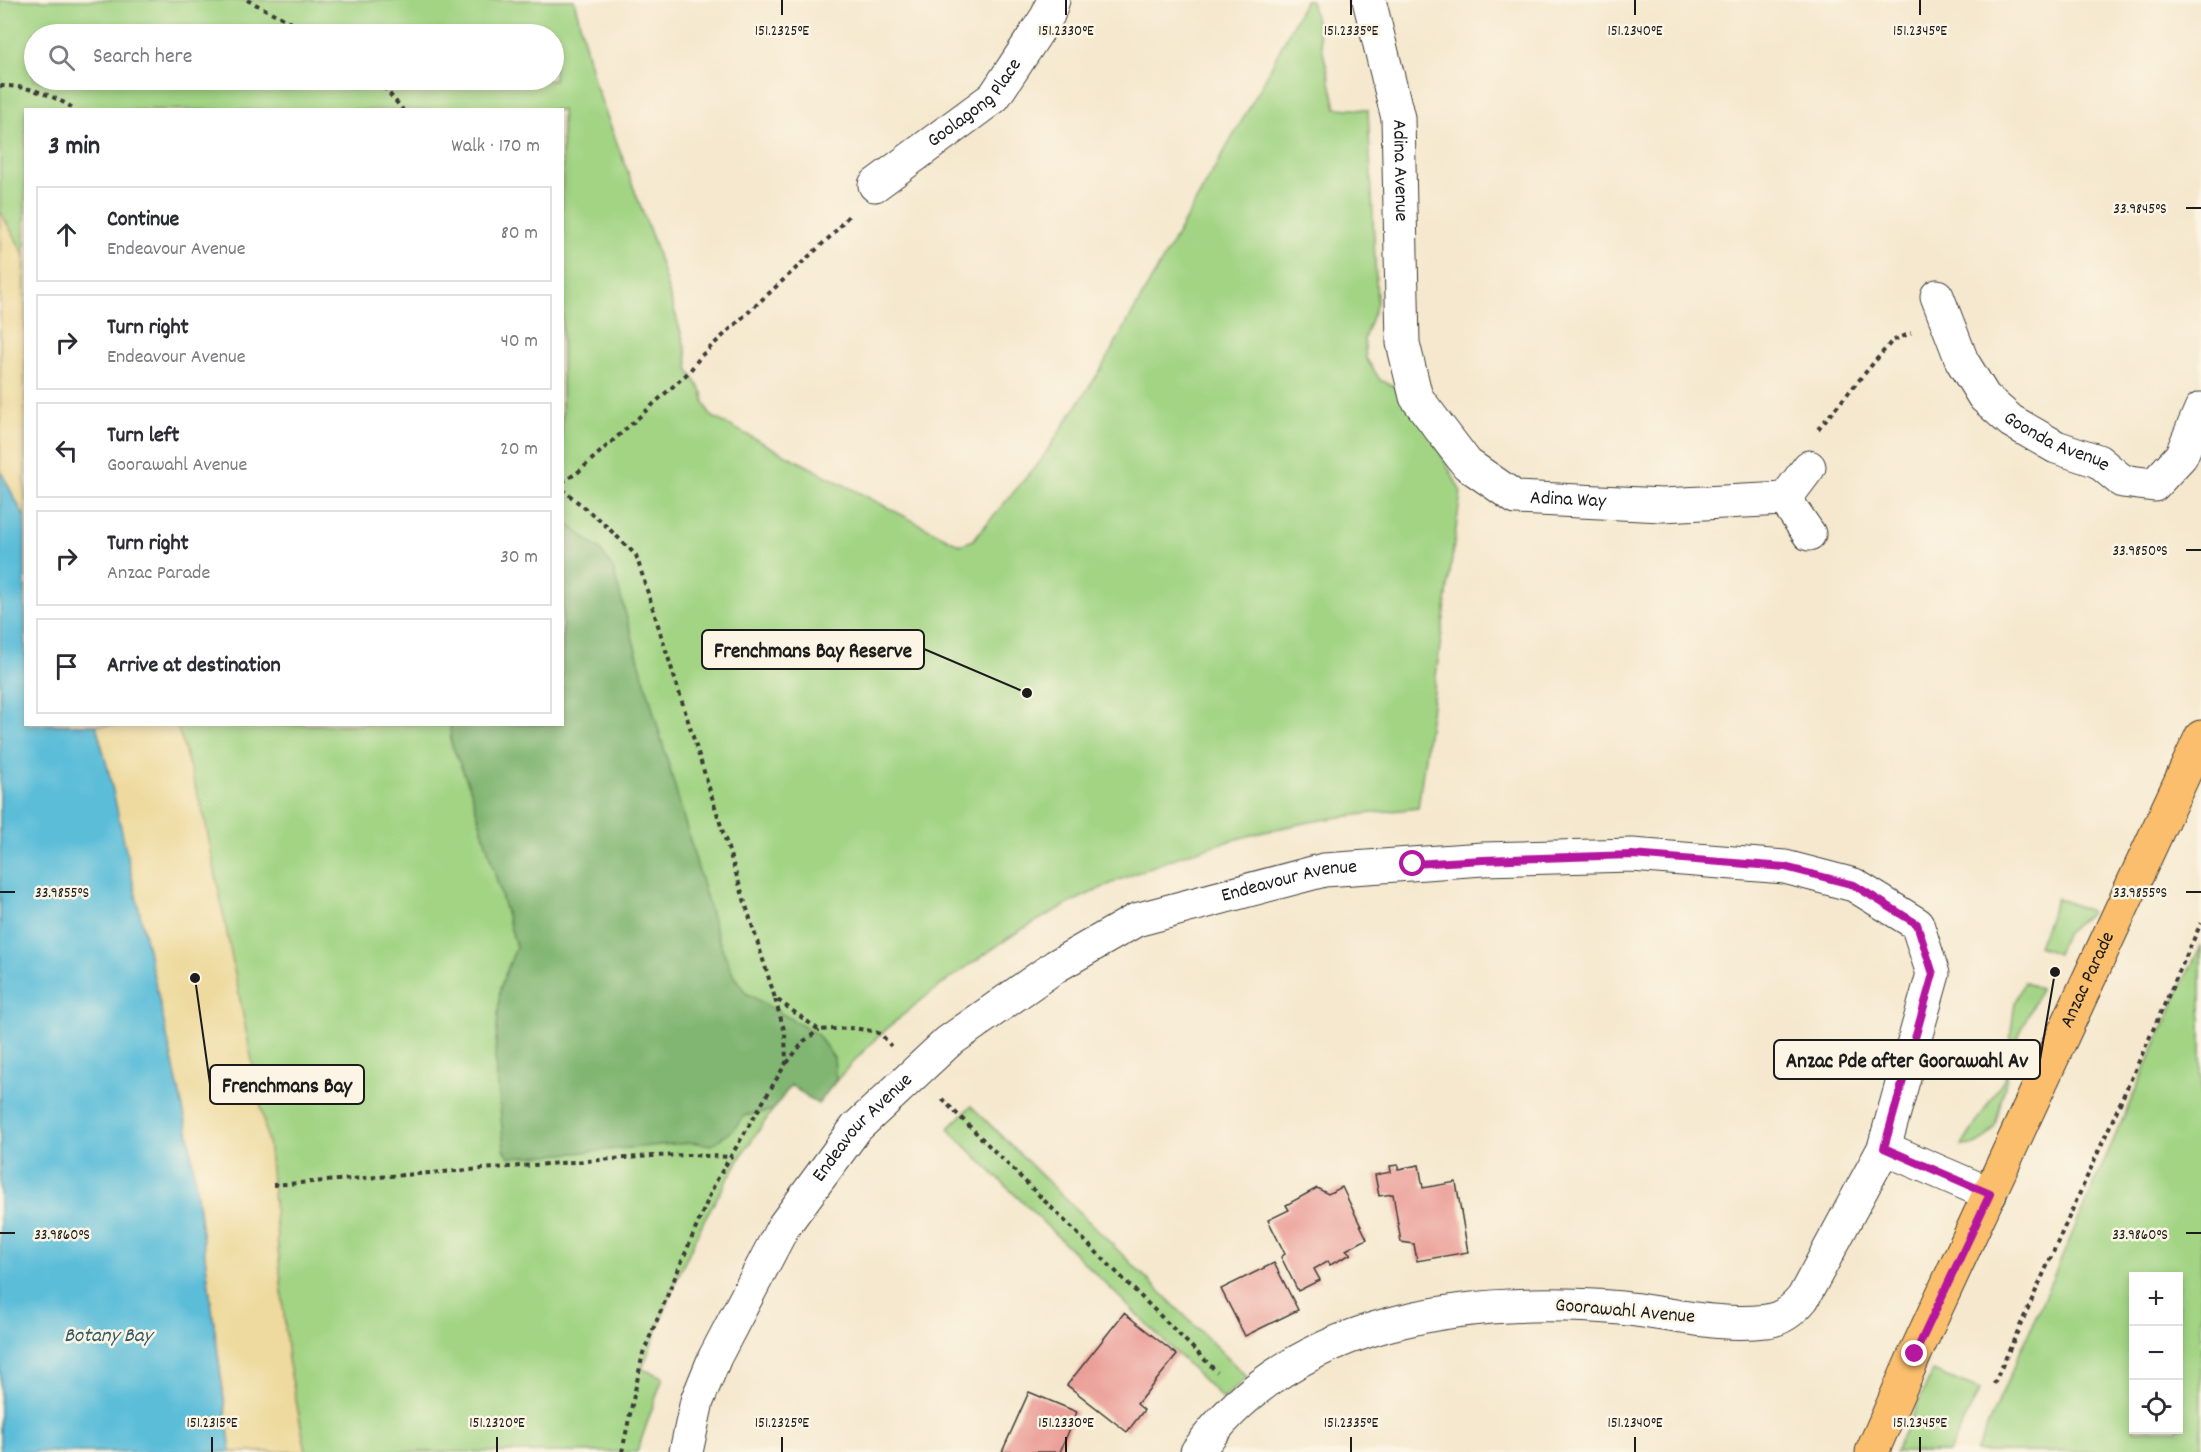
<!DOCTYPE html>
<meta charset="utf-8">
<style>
:root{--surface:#fff;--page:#f2f2f3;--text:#2b2b33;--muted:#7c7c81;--line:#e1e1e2}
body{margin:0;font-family:Dekko,sans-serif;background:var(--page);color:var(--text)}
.controls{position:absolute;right:18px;bottom:18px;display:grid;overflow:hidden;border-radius:0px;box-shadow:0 3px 9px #0003}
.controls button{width:54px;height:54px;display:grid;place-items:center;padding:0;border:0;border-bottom:2px solid var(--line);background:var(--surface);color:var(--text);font:30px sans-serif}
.stop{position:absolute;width:18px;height:18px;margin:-14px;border:4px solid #b5179e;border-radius:50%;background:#fff}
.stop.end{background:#b5179e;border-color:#fff;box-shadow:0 2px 6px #0008}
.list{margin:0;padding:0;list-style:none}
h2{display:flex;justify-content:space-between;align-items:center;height:78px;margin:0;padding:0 24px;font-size:26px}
h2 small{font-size:20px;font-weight:400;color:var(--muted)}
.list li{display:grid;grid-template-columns:39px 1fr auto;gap:18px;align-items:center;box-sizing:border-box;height:96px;margin:0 12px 12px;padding:0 12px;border:2px solid var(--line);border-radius:0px}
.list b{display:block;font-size:22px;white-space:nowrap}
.list p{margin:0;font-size:20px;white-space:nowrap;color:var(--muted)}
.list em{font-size:20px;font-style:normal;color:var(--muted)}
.icon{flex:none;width:33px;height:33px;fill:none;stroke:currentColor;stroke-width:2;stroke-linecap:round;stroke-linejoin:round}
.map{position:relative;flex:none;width:2201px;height:1452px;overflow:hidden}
.search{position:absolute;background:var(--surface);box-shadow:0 3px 9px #0003;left:24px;top:24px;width:540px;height:66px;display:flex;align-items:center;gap:15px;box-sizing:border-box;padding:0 21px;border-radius:33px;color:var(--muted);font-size:22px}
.panel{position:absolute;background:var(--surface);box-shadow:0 3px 9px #0003;left:24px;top:108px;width:540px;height:618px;border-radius:0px}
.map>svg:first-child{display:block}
</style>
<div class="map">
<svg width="2201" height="1452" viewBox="0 0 2201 1452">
<rect width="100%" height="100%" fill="#fcf5e5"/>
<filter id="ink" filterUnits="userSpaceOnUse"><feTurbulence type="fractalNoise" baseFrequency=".0167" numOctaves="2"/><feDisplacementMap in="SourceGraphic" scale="12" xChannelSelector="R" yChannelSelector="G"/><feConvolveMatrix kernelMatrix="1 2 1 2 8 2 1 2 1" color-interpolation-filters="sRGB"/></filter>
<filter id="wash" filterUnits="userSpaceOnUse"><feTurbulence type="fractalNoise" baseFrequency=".008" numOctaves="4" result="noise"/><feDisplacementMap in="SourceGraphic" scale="24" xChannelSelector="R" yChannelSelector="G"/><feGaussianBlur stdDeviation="1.35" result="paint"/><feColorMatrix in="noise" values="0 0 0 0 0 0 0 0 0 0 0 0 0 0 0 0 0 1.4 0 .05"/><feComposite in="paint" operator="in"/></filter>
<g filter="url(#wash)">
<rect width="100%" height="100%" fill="#f5e8ce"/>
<g fill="#a2d484" stroke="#5f7850" stroke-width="1.5" fill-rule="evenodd">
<path d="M 0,0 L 574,0 L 595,84 L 655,245 L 686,350 L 689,371 L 703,393 L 704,402 L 711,416 L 960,545 L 973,540 L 1041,460 L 1099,372 L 1262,85 L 1305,0 L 1311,0 L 1336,108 L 1368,110 L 1377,303 L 1364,339 L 1366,358 L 1380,380 L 1409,393 L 1461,492 L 1418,808 C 1382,812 1345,815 1310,822 C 1208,841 1109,878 1021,930 C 1003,941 986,954 968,966 C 912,1004 858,1049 818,1104 L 790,1085 L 743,1153 L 705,1218 L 676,1281 L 642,1369 L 663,1377 L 637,1452 L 306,1452 L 288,1360 L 269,1149 L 205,821 L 177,725 L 562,724 L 562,110 L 26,110 L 25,256 L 0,211 ZM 34,34 L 554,34 L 554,80 L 34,80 Z"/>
<polygon points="2057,898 2090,911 2090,913 2065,934 2057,954 2038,946"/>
<path d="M 2201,946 L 2201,1452 L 1976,1452 L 2184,980 ZM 2134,1276 L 2178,1276 L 2178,1430 L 2134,1430 Z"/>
<polygon points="2024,982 2040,989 2015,1044 1995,1126 1983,1141 1974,1145 1962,1146 2005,1077 2015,1002"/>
<polygon points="971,1106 1247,1377 1223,1399 948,1129"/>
<polygon points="1933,1371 1980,1390 1949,1452 1895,1452"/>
</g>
<polygon fill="#81b672" stroke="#4e6947" stroke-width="1.5" points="563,520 601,551 613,569 717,935 733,975 746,993 817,1034 834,1058 836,1080 818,1104 791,1085 773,1110 744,1116 734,1129 712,1145 697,1143 673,1144 552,1155 509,1157 504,1149 495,1056 500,988 516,947 470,788 451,743 450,725 562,724"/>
<g fill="#eeda9e" stroke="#857b5d" stroke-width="1.5">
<polygon points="0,211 25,256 25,518 0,470"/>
<polygon points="96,725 177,725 205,820 269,1149 288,1360 306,1452 231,1452 189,1136"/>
</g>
<polygon fill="#5bbdd9" stroke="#3c6c7a" stroke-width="1.5" points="0,470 25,518 26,724 96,725 109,773 189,1136 231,1452 0,1452"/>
<g id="blocks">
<g fill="#eb9f99">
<polygon points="1398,1165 1398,1169 1419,1165 1423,1188 1456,1182 1468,1252 1417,1261 1414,1244 1401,1242 1393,1194 1379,1196 1375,1175 1391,1172 1390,1166"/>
<polygon points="1342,1187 1367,1239 1346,1250 1351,1254 1330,1265 1328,1261 1314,1269 1320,1280 1298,1291 1281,1257 1285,1254 1268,1220 1289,1210 1286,1205 1317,1188 1328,1194"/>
<polygon points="1274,1263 1298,1310 1245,1336 1221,1289"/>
<polygon points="1124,1313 1177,1355 1137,1404 1144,1410 1127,1432 1067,1385"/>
<polygon points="1029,1392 1077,1412 1060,1452 1002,1452"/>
</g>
</g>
</g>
<g filter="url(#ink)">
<use href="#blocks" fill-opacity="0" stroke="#3d3b37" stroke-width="1.5"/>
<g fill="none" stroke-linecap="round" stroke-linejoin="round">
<g stroke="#3d3b37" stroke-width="35">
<g id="minor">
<path id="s1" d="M 1369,0 L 1398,118 L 1403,343 L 1416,397 L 1467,464 L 1516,498 L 1662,505 L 1785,499 L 1809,467"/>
<path id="s2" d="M 875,185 L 994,97 L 1048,15 L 1053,0"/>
<path id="s3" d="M 1937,296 L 1962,361 L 1984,397 L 2011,421 L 2056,447 L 2098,461 L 2122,481 L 2154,485 L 2181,456 L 2201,409"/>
<polyline points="1785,499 1809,534"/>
<polyline points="1884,1148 1990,1194"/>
<path id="s4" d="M 686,1452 L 697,1401 L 715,1357 L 783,1227 L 856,1128 L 948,1042 L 1056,966 L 1136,920 L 1324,870 L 1483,859 L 1632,855 L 1785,867 L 1854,885 L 1917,924 L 1933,974 L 1884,1148 L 1803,1298 C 1794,1309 1781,1320 1766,1321 C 1718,1327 1668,1313 1621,1308 C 1469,1295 1291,1318 1197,1452"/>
</g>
</g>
<g stroke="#3d3b37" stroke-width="35">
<g id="major">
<path id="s5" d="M 1872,1452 L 1915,1354 L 2201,737"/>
</g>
</g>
<g stroke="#3d3b37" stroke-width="4" stroke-dasharray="4.5 4.5" stroke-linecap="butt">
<polyline points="247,0 314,34"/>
<polyline points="378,80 403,110"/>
<path d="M 0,86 C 27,85 53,95 76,110"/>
<polyline points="1818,429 1892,341 1911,333"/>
<polyline points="562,482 577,473 689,372 701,356 832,235 851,213"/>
<polyline points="562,489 604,524 636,555 775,998 819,1030 853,1028 872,1031 881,1034 891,1046"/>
<polyline points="787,1063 804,1041 819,1030"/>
<polyline points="942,1099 1217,1372"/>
<polyline points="273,1185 652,1156 688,1155 731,1157"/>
<polyline points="1994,1384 2201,923"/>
<polyline points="622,1452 643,1353 715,1183 786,1063 785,1033 775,999"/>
</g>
<use href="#minor" stroke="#fff" stroke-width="33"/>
<use href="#major" stroke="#fabe6d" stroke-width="33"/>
</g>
</g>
<g fill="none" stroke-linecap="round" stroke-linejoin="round" filter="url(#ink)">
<polyline stroke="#b5179e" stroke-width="8" points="1413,864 1483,860 1632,855 1785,867 1854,885 1917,924 1933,974 1884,1148 1990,1194 1915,1354"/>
</g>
<path fill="none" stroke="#1c1c1c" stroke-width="2" d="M 782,0 L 782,15M 1066,0 L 1066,15M 1351,0 L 1351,15M 1635,0 L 1635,15M 1920,0 L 1920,15M 2186,208 L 2201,208M 2186,550 L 2201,550M 0,892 L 15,892M 2186,892 L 2201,892M 0,1233 L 15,1233M 2186,1233 L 2201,1233M 212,1437 L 212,1452M 497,1437 L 497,1452M 782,1437 L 782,1452M 1066,1437 L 1066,1452M 1351,1437 L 1351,1452M 1635,1437 L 1635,1452M 1920,1437 L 1920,1452"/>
<g text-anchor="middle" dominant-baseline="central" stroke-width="5" stroke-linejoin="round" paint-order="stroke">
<g font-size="20" fill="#1c1c1c" stroke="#fcf5e5">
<text stroke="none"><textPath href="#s2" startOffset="130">Goolagong Place</textPath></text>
<text stroke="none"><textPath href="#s1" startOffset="174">Adina Avenue</textPath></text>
<text stroke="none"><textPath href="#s3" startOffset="198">Goonda Avenue</textPath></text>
<text stroke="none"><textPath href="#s1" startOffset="598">Adina Way</textPath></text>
<text stroke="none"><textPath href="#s4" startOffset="878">Endeavour Avenue</textPath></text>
<text stroke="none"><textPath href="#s5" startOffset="519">Anzac Parade</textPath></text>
<text stroke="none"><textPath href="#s4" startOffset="374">Endeavour Avenue</textPath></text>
<text transform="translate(1625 1312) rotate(5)">Goorawahl Avenue</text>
</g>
<g font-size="21" font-style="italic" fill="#355c68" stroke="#fcf5e5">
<text x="108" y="1337">Botany Bay</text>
</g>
</g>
<g font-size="15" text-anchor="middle" fill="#1c1c1c" stroke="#fcf5e5" stroke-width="5" stroke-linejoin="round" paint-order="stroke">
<text x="782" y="35">151.2325°E</text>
<text x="1066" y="35">151.2330°E</text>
<text x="1351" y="35">151.2335°E</text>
<text x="1635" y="35">151.2340°E</text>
<text x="1920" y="35">151.2345°E</text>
<text x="2140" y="213">33.9845°S</text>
<text x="2140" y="555">33.9850°S</text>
<text x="62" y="897">33.9855°S</text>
<text x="2140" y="897">33.9855°S</text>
<text x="62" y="1239">33.9860°S</text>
<text x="2140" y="1239">33.9860°S</text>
<text x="212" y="1427">151.2315°E</text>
<text x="497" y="1427">151.2320°E</text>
<text x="782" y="1427">151.2325°E</text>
<text x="1066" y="1427">151.2330°E</text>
<text x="1351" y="1427">151.2335°E</text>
<text x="1635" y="1427">151.2340°E</text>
<text x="1920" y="1427">151.2345°E</text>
</g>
<path fill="none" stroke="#1c1c1c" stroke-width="2" d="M1027 693L924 649M2055 972L2040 1060M195 978L210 1084"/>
<g fill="#1c1c1c" stroke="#fcf5e5" stroke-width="2">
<circle cx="1027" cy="693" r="6"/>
<circle cx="2055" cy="972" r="6"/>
<circle cx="195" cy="978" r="6"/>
</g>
<g fill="#fcf5e5" stroke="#1c1c1c" stroke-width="2">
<rect x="702" y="630" width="222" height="39" rx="6"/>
<rect x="1774" y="1040" width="266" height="39" rx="6"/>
<rect x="210" y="1065" width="154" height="39" rx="6"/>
</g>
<g font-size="21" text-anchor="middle" font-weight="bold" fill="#1c1c1c">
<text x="813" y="657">Frenchmans Bay Reserve</text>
<text x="1907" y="1067">Anzac Pde after Goorawahl Av</text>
<text x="287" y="1092">Frenchmans Bay</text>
</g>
</svg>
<div class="controls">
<button>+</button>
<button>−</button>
<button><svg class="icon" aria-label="locate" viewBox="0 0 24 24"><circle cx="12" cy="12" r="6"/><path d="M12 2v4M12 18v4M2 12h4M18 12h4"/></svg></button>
</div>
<div class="stop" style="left:1413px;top:864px"></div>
<div class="stop end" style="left:1915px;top:1354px"></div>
<div class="search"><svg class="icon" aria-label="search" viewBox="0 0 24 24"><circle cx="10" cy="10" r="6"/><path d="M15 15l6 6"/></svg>Search here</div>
<section class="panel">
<h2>3 min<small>Walk · 170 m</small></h2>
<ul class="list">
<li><svg class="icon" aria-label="ahead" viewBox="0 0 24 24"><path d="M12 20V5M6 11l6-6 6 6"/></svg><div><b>Continue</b><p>Endeavour Avenue</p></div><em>80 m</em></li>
<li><svg class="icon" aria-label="right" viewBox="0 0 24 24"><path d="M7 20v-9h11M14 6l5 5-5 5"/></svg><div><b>Turn right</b><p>Endeavour Avenue</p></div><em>40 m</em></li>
<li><svg class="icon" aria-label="left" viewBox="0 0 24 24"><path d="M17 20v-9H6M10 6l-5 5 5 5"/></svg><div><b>Turn left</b><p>Goorawahl Avenue</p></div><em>20 m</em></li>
<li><svg class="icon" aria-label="right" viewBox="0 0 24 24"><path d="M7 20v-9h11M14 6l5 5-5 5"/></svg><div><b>Turn right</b><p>Anzac Parade</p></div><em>30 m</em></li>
<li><svg class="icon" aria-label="arrive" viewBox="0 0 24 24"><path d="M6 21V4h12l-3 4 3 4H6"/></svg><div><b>Arrive at destination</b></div></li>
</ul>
</section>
</div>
